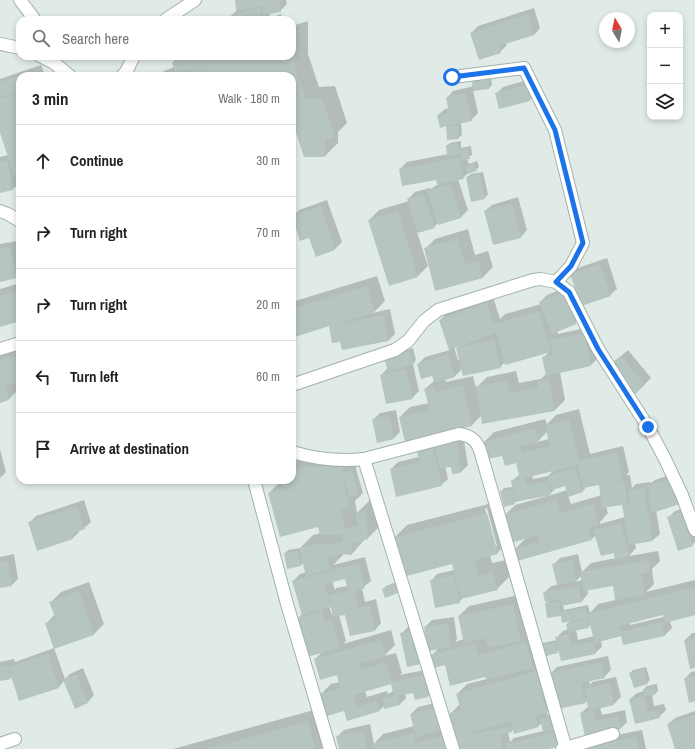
<!DOCTYPE html>
<meta charset="utf-8">
<style>
:root{--surface:#fff;--page:#f6f6f6;--text:#222;--muted:#767676;--line:#e0e0e0}
body{margin:0;font-family:"Archivo Narrow",sans-serif;background:var(--page);color:var(--text)}
.controls{position:absolute;right:12px;top:12px;display:grid;overflow:hidden;border-radius:8px;box-shadow:0 2px 6px #0003}
.controls button{width:36px;height:36px;display:grid;place-items:center;padding:0;border:0;border-bottom:1px solid var(--line);background:var(--surface);color:var(--text);font:20px sans-serif}
.compass{position:absolute;left:599px;top:12px;width:36px;height:36px;border-radius:50%;background:var(--surface);box-shadow:0 2px 6px #0003;rotate:350deg}
.stop{position:absolute;width:12px;height:12px;margin:-9px;border:3px solid #1a73e8;border-radius:50%;background:#fff}
.stop.end{background:#1a73e8;border-color:#fff;box-shadow:0 1px 4px #0008}
.list{margin:0;padding:0;list-style:none}
h2{display:flex;justify-content:space-between;align-items:center;height:52px;margin:0;padding:0 16px;font-size:17px}
h2 small{font-size:13px;font-weight:400;color:var(--muted)}
.list li{display:grid;grid-template-columns:26px 1fr auto;gap:12px;align-items:center;box-sizing:border-box;height:72px;padding:0 16px;border-top:1px solid var(--line)}
.list b{display:block;font-size:15px;white-space:nowrap}
.list em{font-size:13px;font-style:normal;color:var(--muted)}
.icon{flex:none;width:22px;height:22px;fill:none;stroke:currentColor;stroke-width:2;stroke-linecap:round;stroke-linejoin:round}
.map{position:relative;flex:none;width:695px;height:749px;overflow:hidden}
.search{position:absolute;background:var(--surface);box-shadow:0 2px 6px #0003;left:16px;top:16px;width:280px;height:44px;display:flex;align-items:center;gap:10px;box-sizing:border-box;padding:0 14px;border-radius:12px;color:var(--muted);font-size:15px}
.panel{position:absolute;background:var(--surface);box-shadow:0 2px 6px #0003;left:16px;top:72px;width:280px;height:412px;border-radius:12px}
.map>svg:first-child{display:block}
</style>
<div class="map">
<svg width="695" height="749" viewBox="0 0 695 749">
<rect width="100%" height="100%" fill="#e0ebe7"/>
<g fill="#0003" fill-rule="evenodd">
<polygon points="236,0 286,0 287,4 280,11 269,13 271,18 281,14 283,20 227,20 237,10"/>
<polygon points="534,8 540,28 534,35 506,43 507,45 500,52 471,33 478,26"/>
<polygon points="308,21 308,54 319,87 335,86 347,123 338,132 338,143 325,156 292,117 292,76 278,76 277,71 261,76 159,76 164,71 174,67 173,62 179,56 292,56 292,26"/>
<polygon points="41,65 45,76 20,76 20,190 18,184 13,189 0,192 0,157 8,155 0,130 0,79"/>
<polygon points="63,70 65,76 45,76"/>
<polygon points="491,77 492,85 489,88 473,90 478,113 471,120 461,122 462,135 458,138 438,115 445,109 449,108 447,98 453,91 474,86 473,82 476,79"/>
<polygon points="532,79 536,93 530,100 496,94 503,87"/>
<polygon points="461,141 461,148 471,146 472,155 467,158 469,164 477,161 479,167 476,170 469,172 463,178 458,179 468,210 461,217 438,223 434,227 417,232 428,266 418,276 369,220 379,210 409,201 408,199 415,192 430,188 431,189 438,184 437,178 400,169 407,162 448,154 447,146 450,143"/>
<polygon points="483,172 488,194 485,198 467,177 471,174"/>
<polygon points="518,197 527,230 521,237 494,244 485,211 492,205"/>
<polygon points="327,200 342,242 335,249 316,255 310,237 292,217 299,210"/>
<polygon points="468,229 475,255 488,251 493,267 483,277 436,290 425,249 435,239"/>
<polygon points="17,241 20,254 20,277 19,274 17,277 0,281 0,244"/>
<polygon points="607,258 617,289 610,295 571,274 578,268"/>
<polygon points="377,276 385,301 373,313 390,309 395,334 388,341 342,349 341,341 329,325 292,337 292,302"/>
<polygon points="20,283 20,319 0,326 0,289"/>
<path d="M 570,286 L 582,317 L 575,323 L 557,330 L 558,334 L 590,327 L 597,359 L 591,365 L 560,372 L 565,400 L 555,410 L 482,415 L 472,425 L 406,441 L 400,417 L 410,407 L 429,403 L 425,389 L 435,380 L 433,374 L 418,364 L 425,357 L 450,350 L 440,320 L 447,313 L 493,297 L 500,319 L 505,314 L 541,304 L 540,302 L 547,295 ZM 461,345 L 457,348 L 460,360 L 458,360 L 454,347 ZM 549,352 L 543,358 L 546,374 L 541,379 L 519,383 L 516,371 L 487,377 L 476,388 L 473,376 L 446,382 L 445,379 L 455,376 L 462,369 L 500,367 L 505,362 Z"/>
<polygon points="20,346 20,388 9,399 0,401 0,352"/>
<polygon points="413,348 416,360 413,364 419,391 412,398 381,375 388,368 388,355"/>
<polygon points="628,350 651,378 644,385 612,364"/>
<path d="M 579,409 L 590,454 L 623,446 L 629,472 L 626,475 L 630,475 L 632,488 L 636,484 L 650,482 L 651,483 L 655,480 L 678,472 L 686,496 L 656,510 L 660,534 L 653,540 L 635,543 L 636,548 L 629,556 L 658,551 L 660,561 L 652,569 L 654,584 L 646,592 L 695,580 L 695,614 L 670,621 L 672,628 L 665,635 L 624,644 L 622,634 L 601,641 L 602,647 L 595,653 L 559,650 L 557,652 L 543,657 L 535,665 L 546,662 L 549,675 L 557,667 L 608,656 L 611,670 L 604,677 L 589,680 L 590,685 L 592,682 L 616,677 L 621,697 L 614,704 L 600,707 L 602,715 L 625,710 L 627,722 L 621,728 L 586,736 L 581,713 L 589,706 L 588,700 L 585,702 L 557,702 L 547,712 L 548,715 L 552,714 L 554,726 L 551,729 L 563,726 L 545,749 L 460,749 L 458,737 L 447,748 L 445,749 L 340,749 L 337,737 L 344,730 L 370,724 L 374,744 L 383,734 L 414,726 L 411,714 L 418,707 L 444,701 L 448,716 L 460,704 L 457,694 L 467,684 L 487,679 L 486,675 L 445,664 L 431,656 L 439,648 L 425,627 L 432,620 L 454,617 L 457,639 L 455,642 L 464,639 L 459,616 L 469,606 L 523,594 L 531,630 L 525,635 L 536,632 L 540,646 L 543,643 L 557,640 L 557,637 L 563,631 L 568,629 L 567,624 L 571,620 L 561,615 L 546,603 L 550,600 L 544,593 L 551,586 L 558,585 L 554,564 L 560,558 L 578,554 L 582,572 L 591,563 L 616,558 L 614,551 L 596,535 L 592,539 L 515,549 L 527,537 L 511,539 L 497,553 L 490,555 L 492,563 L 506,560 L 510,576 L 497,589 L 463,598 L 459,602 L 431,581 L 437,574 L 454,570 L 453,563 L 394,538 L 407,525 L 500,501 L 504,516 L 515,505 L 547,496 L 546,494 L 517,500 L 514,503 L 501,492 L 504,488 L 513,487 L 512,481 L 520,474 L 517,461 L 503,454 L 484,442 L 494,432 L 545,419 L 547,424 L 556,415 ZM 548,431 L 549,439 L 537,442 ZM 554,470 L 548,476 L 533,479 L 532,475 ZM 600,484 L 602,495 L 571,504 L 568,496 L 583,491 L 587,486 ZM 566,485 L 567,490 L 548,496 L 556,488 ZM 623,503 L 625,517 L 600,524 L 600,522 L 608,513 L 606,506 ZM 487,508 L 497,546 L 495,546 L 485,509 ZM 582,575 L 583,580 L 575,582 ZM 614,584 L 616,600 L 598,604 L 590,613 L 588,605 L 564,610 L 563,604 L 582,601 L 588,594 L 587,589 ZM 663,614 L 664,617 L 630,625 L 630,623 ZM 591,624 L 594,636 L 578,640 L 576,629 L 588,627 ZM 542,723 L 543,731 L 514,738 L 510,742 L 508,732 L 511,732 L 514,729 L 538,726 Z"/>
<polygon points="396,410 400,432 394,438 373,420 380,413"/>
<polygon points="463,435 468,465 461,472 451,466 445,466 448,479 441,485 391,469 398,462 419,457 418,451"/>
<polygon points="0,449 6,472 0,478"/>
<path d="M 319,454 L 356,454 L 356,469 L 363,493 L 355,501 L 357,513 L 369,501 L 378,498 L 381,525 L 368,538 L 365,539 L 352,554 L 343,553 L 343,555 L 333,565 L 365,557 L 371,581 L 362,588 L 365,602 L 376,599 L 381,623 L 375,630 L 346,614 L 339,615 L 346,641 L 343,644 L 391,630 L 395,645 L 384,656 L 396,653 L 402,673 L 399,675 L 430,669 L 434,690 L 428,696 L 414,692 L 405,693 L 406,698 L 400,704 L 385,705 L 380,710 L 345,710 L 321,694 L 331,684 L 340,682 L 338,674 L 315,659 L 322,652 L 298,619 L 302,614 L 293,581 L 300,574 L 307,572 L 304,562 L 300,566 L 285,553 L 288,550 L 300,548 L 313,535 L 321,533 L 319,525 L 269,493 L 280,482 L 269,480 L 292,480 L 292,462 ZM 346,578 L 348,586 L 336,588 L 335,590 L 332,581 ZM 329,606 L 332,606 L 334,615 L 332,615 ZM 393,683 L 394,691 L 388,694 L 387,691 L 367,697 L 365,691 Z"/>
<polygon points="84,500 91,522 84,528 79,530 79,532 73,538 29,523 36,516"/>
<polygon points="689,506 695,526 695,542 692,545 668,518 675,511"/>
<polygon points="14,554 18,579 12,585 0,587 0,557"/>
<polygon points="89,582 104,624 94,634 54,648 65,679 70,674 83,668 94,695 88,702 76,707 64,681 59,687 20,699 12,676 10,678 0,680 0,662 14,659 15,662 54,648 46,624 55,614 51,602 61,592"/>
<polygon points="397,582 400,589 397,592 383,589 386,586"/>
<polygon points="420,624 427,657 401,634 408,627"/>
<polygon points="692,633 695,633 695,667 685,640"/>
<polygon points="646,667 650,680 647,683 630,673 633,670"/>
<polygon points="695,671 695,700 685,679 691,672"/>
<polygon points="657,684 658,691 655,694 652,694 654,706 664,704 666,710 659,717 636,723 630,699 637,693 644,691 644,689 647,686"/>
<polygon points="321,708 330,741 322,749 173,749"/>
<polygon points="695,711 695,749 676,749 668,724 675,718"/>
<polygon points="642,730 646,749 578,749 595,739"/>
</g>
<g fill="#b6c5c0" fill-rule="evenodd">
<polygon points="235,0 279,0 281,12 263,15 262,6 236,10"/>
<polygon points="260,8 263,20 232,20 231,15"/>
<polygon points="528,14 534,35 499,46 501,53 479,60 470,33"/>
<polygon points="295,33 295,68 306,99 322,99 335,137 325,140 325,157 304,157 292,120 292,76 277,76 276,72 264,76 174,76 210,64 175,73 172,62 196,56 216,56 218,61 229,57 229,56 292,56 292,34"/>
<polygon points="34,71 36,76 20,76"/>
<polygon points="20,76 20,91 0,97 0,82"/>
<polygon points="488,79 489,89 473,91 472,82"/>
<polygon points="526,85 530,101 499,109 495,93"/>
<polygon points="20,92 20,192 0,133 0,99"/>
<polygon points="466,93 472,121 448,126 458,126 459,139 447,140 446,126 440,128 437,115 449,113 446,97"/>
<polygon points="458,144 459,150 468,149 470,159 461,160 460,154 447,156 446,145"/>
<polygon points="459,157 464,179 437,184 436,180 402,186 399,169"/>
<polygon points="7,160 13,190 0,193 0,162"/>
<polygon points="474,163 477,171 468,174 465,166"/>
<polygon points="480,174 485,199 471,202 466,177"/>
<polygon points="451,184 461,218 438,225 427,191"/>
<polygon points="424,194 435,228 418,233 407,199"/>
<polygon points="512,203 521,238 493,245 484,211"/>
<polygon points="321,206 335,250 316,257 309,238 300,241 292,216"/>
<polygon points="398,211 418,277 389,286 368,220"/>
<polygon points="458,239 465,264 478,261 483,278 435,291 424,248"/>
<polygon points="10,247 17,278 0,282 0,249"/>
<polygon points="600,264 611,296 581,306 570,274"/>
<polygon points="367,286 375,312 335,325 384,315 388,341 342,350 340,342 332,343 329,326 292,338 292,309"/>
<polygon points="20,290 20,321 0,327 0,296"/>
<polygon points="563,292 576,324 552,334 539,302"/>
<polygon points="487,303 494,324 539,311 551,352 505,365 496,333 449,350 439,320"/>
<polygon points="584,333 591,366 546,376 542,357 553,355 550,340"/>
<polygon points="494,339 501,368 463,376 456,348"/>
<polygon points="409,350 414,364 388,372 384,358"/>
<polygon points="448,354 455,377 435,383 432,376 421,379 417,364"/>
<polygon points="20,355 20,387 18,382 5,386 9,400 0,403 0,360"/>
<polygon points="621,356 645,385 635,394 610,364"/>
<polygon points="406,369 413,399 386,404 380,375"/>
<polygon points="549,379 555,411 482,424 476,386 507,381 509,393 538,387 537,381"/>
<polygon points="463,385 472,426 405,442 399,417 430,410 424,389 434,386 436,392"/>
<polygon points="389,416 394,439 377,443 372,419"/>
<polygon points="569,419 579,461 617,452 623,480 604,484 624,481 627,503 630,502 628,490 644,488 653,541 629,545 622,505 602,508 599,485 583,488 578,465 525,478 527,485 548,481 551,495 515,502 511,480 520,479 516,463 505,466 502,456 488,459 483,442 535,428 539,442 520,446 522,453 550,446 545,425"/>
<polygon points="457,442 461,473 452,474 451,467 439,468 435,445"/>
<polygon points="433,447 442,486 396,497 390,469 419,462 417,451"/>
<polygon points="305,467 343,467 343,473 352,470 359,494 349,497 343,477 343,482 350,507 341,510 344,523 344,529 358,525 355,514 366,511 368,539 352,544 352,555 340,554 327,558 331,569 306,576 299,548 314,544 333,544 343,541 343,535 320,535 318,527 280,537 268,493 281,489 281,483 269,483 268,480 292,480 292,470"/>
<polygon points="575,467 583,492 568,497 565,486 552,490 547,476"/>
<polygon points="671,478 680,504 652,513 648,499 650,498 647,486"/>
<polygon points="512,489 515,504 504,507 500,491"/>
<polygon points="557,500 561,513 593,504 599,524 589,527 592,540 517,561 514,549 540,542 538,535 511,543 503,515"/>
<polygon points="77,506 85,529 71,534 73,539 37,551 28,522"/>
<polygon points="682,512 693,546 678,551 667,517"/>
<polygon points="487,513 498,554 475,560 479,576 493,572 498,590 461,599 452,564 403,577 392,538"/>
<polygon points="621,523 630,556 615,560 614,553 601,556 593,530"/>
<polygon points="298,551 301,566 287,569 284,553"/>
<polygon points="7,560 12,586 0,588 0,562"/>
<polygon points="572,560 576,581 557,585 552,564"/>
<polygon points="648,560 650,572 641,574 645,595 615,600 613,586 583,591 580,572"/>
<path d="M 359,563 L 365,588 L 355,591 L 358,608 L 370,605 L 375,631 L 350,636 L 345,615 L 333,617 L 331,607 L 302,615 L 292,581 ZM 345,579 L 348,591 L 329,595 L 330,603 L 325,584 Z"/>
<polygon points="454,575 460,603 435,608 430,580"/>
<polygon points="394,584 398,593 385,598 382,589"/>
<polygon points="579,586 582,602 561,606 560,599 545,602 543,592"/>
<polygon points="695,587 695,615 665,623 663,615 619,626 620,632 662,622 665,636 623,645 621,636 595,643 588,618 562,623 561,616 547,618 545,603 559,601 561,612 585,608 587,614"/>
<polygon points="79,591 94,635 54,649 45,623 56,619 49,602"/>
<polygon points="513,604 521,641 488,648 485,638 464,643 458,616"/>
<polygon points="322,611 325,622 332,620 340,648 307,657 297,618"/>
<polygon points="587,619 589,628 568,632 566,624"/>
<polygon points="448,623 451,647 428,651 424,627"/>
<polygon points="414,630 421,664 407,667 400,633"/>
<polygon points="569,634 571,646 593,641 596,654 561,661 555,637"/>
<polygon points="695,638 695,668 690,669 684,640"/>
<polygon points="381,640 386,656 359,664 361,670 386,662 392,682 424,675 428,697 415,700 413,693 398,696 400,705 384,709 382,698 394,696 391,684 354,695 357,707 377,701 380,711 347,721 344,711 327,716 320,694 340,688 337,675 320,680 314,659"/>
<polygon points="526,642 533,668 486,680 485,677 450,686 445,665 434,668 430,655 475,643 478,655"/>
<polygon points="555,642 558,653 541,657 539,646"/>
<polygon points="48,654 59,688 19,701 8,667"/>
<polygon points="601,662 605,678 581,683 586,703 557,709 549,673"/>
<polygon points="7,665 11,679 0,681 0,666"/>
<polygon points="643,669 648,684 634,688 629,673"/>
<polygon points="536,671 547,713 536,716 539,727 514,734 511,722 484,729 461,736 510,726 512,732 500,735 503,749 459,749 457,737 454,737 448,714 461,710 456,694"/>
<polygon points="76,674 88,703 75,709 63,680"/>
<polygon points="695,676 695,701 689,703 684,678"/>
<polygon points="610,683 614,705 593,710 595,721 618,716 621,729 585,737 580,713 589,711 584,689"/>
<polygon points="654,687 655,695 644,696 648,712 658,710 660,718 635,724 629,699 644,696 643,689"/>
<polygon points="437,707 443,730 416,737 410,714"/>
<polygon points="695,715 695,749 675,749 667,724"/>
<polygon points="549,717 552,730 543,732 540,719"/>
<polygon points="308,721 315,749 207,749"/>
<polygon points="363,731 367,749 339,749 336,736"/>
<polygon points="556,732 560,746 549,749 507,749 506,744"/>
<polygon points="413,733 416,743 443,736 447,749 373,749 372,744"/>
<polygon points="636,737 638,749 588,749 587,746"/>
</g>
<g fill="none" stroke-linecap="round" stroke-linejoin="round">
<g stroke="#a3b2ae" stroke-width="14">
<g id="street">
<polyline points="20,0 35,20"/>
<polyline points="165,20 195,0"/>
<polyline points="0,44 20,48"/>
<polyline points="40,56 54,63 70,76"/>
<polyline points="122,76 126,72 134,56"/>
<polyline points="453,77 524,68 555,130 583,243 571,266 556,282"/>
<polyline points="0,211 8,214 20,221"/>
<polyline points="0,349 20,343"/>
<polyline points="292,385 395,350 408,341 424,321 438,310 533,280 541,279 556,282 569,292 598,349 648,427 665,459 682,495 695,530"/>
<path d="M 292,452 C 316,459 339,462 364,459 L 459,434 C 470,435 476,440 480,450 L 566,749"/>
<polyline points="364,459 453,749"/>
<polyline points="254,480 287,604 330,749"/>
<polyline points="0,744 15,739"/>
<polyline points="562,749 613,734"/>
</g>
</g>
<use href="#street" stroke="#fff" stroke-width="12"/>
</g>
<g fill="none" stroke-linecap="round" stroke-linejoin="round">
<polyline stroke="#1a73e8" stroke-width="5" points="452,77 524,68 555,130 583,243 571,266 556,282 569,292 598,349 648,427"/>
</g>
</svg>
<div class="controls">
<button>+</button>
<button>−</button>
<button><svg class="icon" aria-label="layers" viewBox="0 0 24 24"><path d="M12 4l9 5-9 5-9-5zM3 14l9 5 9-5"/></svg></button>
</div>
<svg class="compass" viewBox="-18 -18 36 36"><path d="M0-13l5 13h-10z" fill="#e53935"/><path d="M0 13l5-13h-10z" fill="#767676"/></svg>
<div class="stop" style="left:452px;top:77px"></div>
<div class="stop end" style="left:648px;top:427px"></div>
<div class="search"><svg class="icon" aria-label="search" viewBox="0 0 24 24"><circle cx="10" cy="10" r="6"/><path d="M15 15l6 6"/></svg>Search here</div>
<section class="panel">
<h2>3 min<small>Walk · 180 m</small></h2>
<ul class="list">
<li><svg class="icon" aria-label="ahead" viewBox="0 0 24 24"><path d="M12 20V5M6 11l6-6 6 6"/></svg><div><b>Continue</b></div><em>30 m</em></li>
<li><svg class="icon" aria-label="right" viewBox="0 0 24 24"><path d="M7 20v-9h11M14 6l5 5-5 5"/></svg><div><b>Turn right</b></div><em>70 m</em></li>
<li><svg class="icon" aria-label="right" viewBox="0 0 24 24"><path d="M7 20v-9h11M14 6l5 5-5 5"/></svg><div><b>Turn right</b></div><em>20 m</em></li>
<li><svg class="icon" aria-label="left" viewBox="0 0 24 24"><path d="M17 20v-9H6M10 6l-5 5 5 5"/></svg><div><b>Turn left</b></div><em>60 m</em></li>
<li><svg class="icon" aria-label="arrive" viewBox="0 0 24 24"><path d="M6 21V4h12l-3 4 3 4H6"/></svg><div><b>Arrive at destination</b></div></li>
</ul>
</section>
</div>
